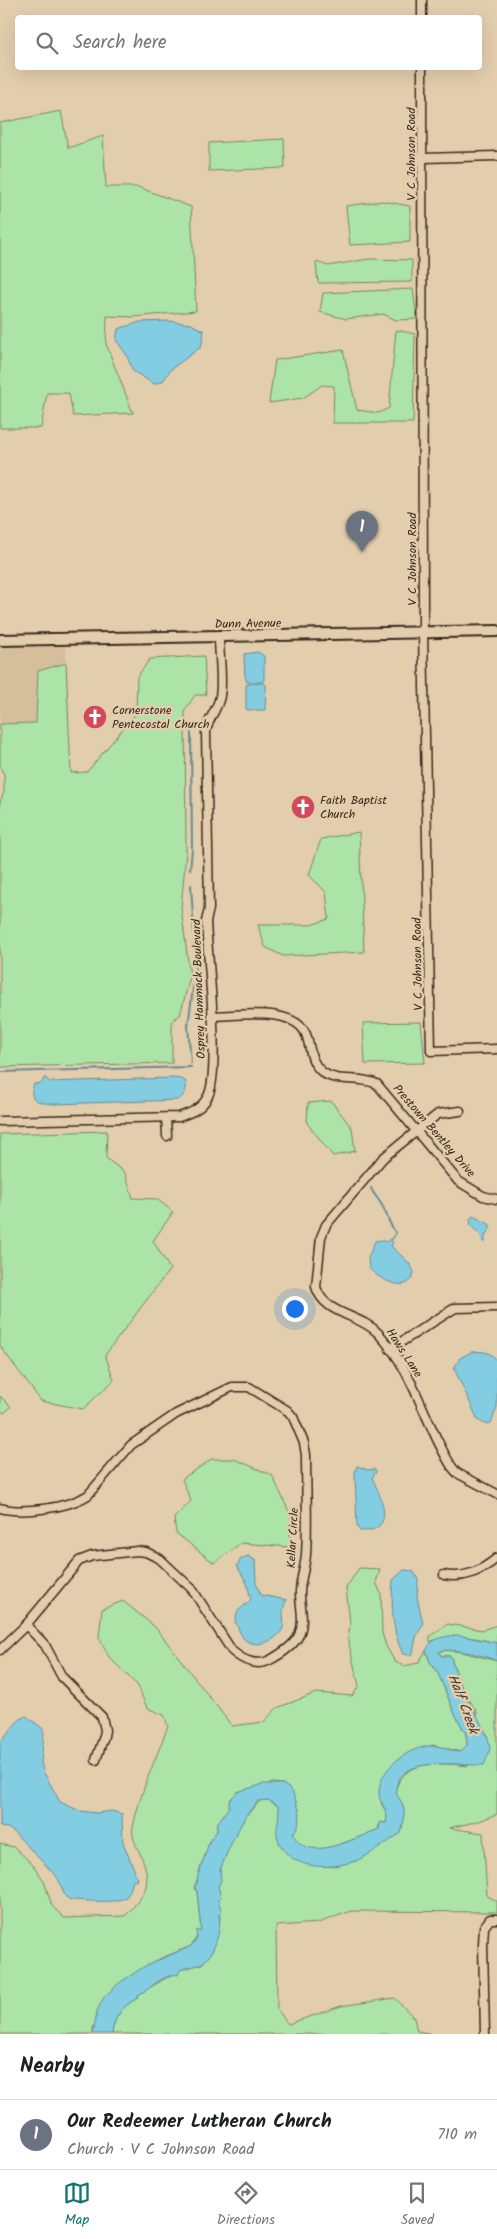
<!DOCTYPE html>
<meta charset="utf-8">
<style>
:root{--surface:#fff;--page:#f2f2f2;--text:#202124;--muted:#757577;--line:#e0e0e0;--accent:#0f766e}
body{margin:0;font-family:Kalam,sans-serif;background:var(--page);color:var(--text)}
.you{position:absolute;left:294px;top:1308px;width:18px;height:18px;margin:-12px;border:4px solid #fff;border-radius:50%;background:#1a73e8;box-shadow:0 0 0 8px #1a73e833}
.badge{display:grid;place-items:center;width:32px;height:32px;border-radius:50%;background:var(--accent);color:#fff;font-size:16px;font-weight:700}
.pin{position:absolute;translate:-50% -41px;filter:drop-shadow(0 1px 2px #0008)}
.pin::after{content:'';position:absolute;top:26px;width:18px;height:15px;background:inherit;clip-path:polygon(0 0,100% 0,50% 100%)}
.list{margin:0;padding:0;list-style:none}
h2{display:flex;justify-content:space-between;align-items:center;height:65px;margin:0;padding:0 20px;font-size:21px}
h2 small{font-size:16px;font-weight:400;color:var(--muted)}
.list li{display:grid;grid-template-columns:32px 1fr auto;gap:15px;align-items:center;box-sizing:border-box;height:70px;padding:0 20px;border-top:1px solid var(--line)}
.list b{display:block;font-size:19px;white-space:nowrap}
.list p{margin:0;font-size:16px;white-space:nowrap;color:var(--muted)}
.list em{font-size:16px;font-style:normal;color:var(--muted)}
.icon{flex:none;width:28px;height:28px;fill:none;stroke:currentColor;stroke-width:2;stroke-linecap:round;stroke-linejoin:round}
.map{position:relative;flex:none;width:497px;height:2034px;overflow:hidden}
.search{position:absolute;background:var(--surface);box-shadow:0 5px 20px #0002;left:15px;right:15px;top:15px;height:55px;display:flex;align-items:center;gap:12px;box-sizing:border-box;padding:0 18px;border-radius:5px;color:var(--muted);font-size:19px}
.sheet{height:135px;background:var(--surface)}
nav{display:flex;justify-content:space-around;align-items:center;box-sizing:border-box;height:70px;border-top:1px solid var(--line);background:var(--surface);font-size:14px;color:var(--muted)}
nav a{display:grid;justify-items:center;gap:2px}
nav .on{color:var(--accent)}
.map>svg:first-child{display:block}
</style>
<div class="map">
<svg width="497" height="2034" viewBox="0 0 497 2034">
<rect width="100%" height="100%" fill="#e2cdac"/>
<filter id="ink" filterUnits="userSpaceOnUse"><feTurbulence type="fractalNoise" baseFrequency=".02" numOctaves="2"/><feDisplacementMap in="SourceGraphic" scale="10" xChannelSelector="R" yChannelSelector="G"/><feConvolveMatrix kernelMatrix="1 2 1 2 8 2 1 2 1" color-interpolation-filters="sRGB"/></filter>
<g filter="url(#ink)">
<polygon fill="#d5be9c" points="66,646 66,663 38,671 36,723 0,724 0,647"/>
<g fill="#ace4a8" stroke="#748763">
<polygon points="61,111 68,148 103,136 106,187 138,187 191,207 196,311 133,317 107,316 106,344 133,413 73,416 69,393 47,393 41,428 0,428 0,123"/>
<polygon points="284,139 285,168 209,171 209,143"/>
<polygon points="382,201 410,206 410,242 350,245 346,206"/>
<polygon points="369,259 412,260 412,282 318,283 316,262 328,266"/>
<polygon points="413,289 417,319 396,320 383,314 346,319 320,312 323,293"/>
<polygon points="396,330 415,334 413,423 333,423 334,386 322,385 303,398 269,403 275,360 343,350 357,410 379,413 389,408"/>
<polygon points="204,656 206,695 195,695 185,710 186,852 181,908 190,977 180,1015 172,1021 172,1063 0,1067 0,802 4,792 4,774 0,767 0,724 36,723 38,671 66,663 71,773 87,772 136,713 137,677 150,659"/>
<polygon points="359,832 364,952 283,956 265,947 258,925 311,925 329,919 326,892 309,875 321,839"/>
<polygon points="421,1022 425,1063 365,1064 363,1023"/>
<polygon points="331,1101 352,1128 355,1151 333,1156 307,1123 308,1103"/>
<polygon points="107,1131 106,1158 125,1173 133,1198 157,1199 173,1212 153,1241 170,1269 105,1355 114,1380 83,1409 41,1401 0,1346 0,1134"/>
<polygon points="0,1396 11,1407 4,1413 0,1409"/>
<polygon points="212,1459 234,1459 272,1475 291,1516 289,1547 241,1543 214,1563 176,1533 174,1518 191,1501 182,1479"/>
<path d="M 359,1568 L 380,1569 L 376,1582 L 381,1594 L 382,1633 L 386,1646 L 395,1662 L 404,1666 L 418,1663 L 426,1651 L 430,1662 L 438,1673 L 454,1712 L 466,1734 L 467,1745 L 461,1752 L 433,1745 L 413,1751 L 381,1803 L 388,1815 L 386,1823 L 380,1822 L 378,1825 L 379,1829 C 363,1835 323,1854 308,1848 C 301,1846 297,1841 293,1836 L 300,1813 L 292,1791 L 283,1784 L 272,1783 L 244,1791 L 217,1824 L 217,1831 L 210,1840 L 194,1889 L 197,1891 L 201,1930 L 191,1946 L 159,1959 L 93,2027 L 93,2034 L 0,2034 L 0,1844 L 14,1847 L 33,1865 L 44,1881 L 52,1906 L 64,1918 L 125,1916 C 149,1891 153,1881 138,1849 C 135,1843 131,1834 133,1827 C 140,1792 156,1759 168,1726 L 164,1715 L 147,1708 L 138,1686 L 109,1657 L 99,1637 L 102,1609 L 123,1601 L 155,1627 L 232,1726 L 264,1722 L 277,1708 L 316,1693 L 352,1696 L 359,1686 L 348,1640 L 350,1623 L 346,1588 Z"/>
<path d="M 448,1624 L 482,1630 L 497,1625 L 497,1643 C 474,1638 453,1631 430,1642 L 430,1636 Z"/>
<path d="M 442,1650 L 462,1652 L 497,1661 L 497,1814 L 479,1821 L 449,1828 L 483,1833 L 487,1896 L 497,1901 L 497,1912 L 351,1911 L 318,1923 L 276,1926 L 277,2009 L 288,2024 L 341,2006 L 395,1998 L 414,2018 L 417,2031 L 433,2034 L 112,2034 C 113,2018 123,2005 138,1998 L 137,1995 L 180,1970 L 202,1964 L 213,1950 L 220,1919 L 218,1899 L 221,1897 L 218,1887 C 221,1880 219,1876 221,1868 C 229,1845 240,1820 258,1803 L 258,1801 L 268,1800 L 278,1806 C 283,1825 272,1830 284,1850 L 330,1867 L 356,1861 L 401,1833 L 401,1802 L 395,1792 C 403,1758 441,1763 468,1766 L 488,1736 L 477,1719 L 477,1712 L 462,1688 L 450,1656 L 441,1656 L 439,1652 Z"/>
</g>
<g fill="#83cde3" stroke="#668c94">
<polygon points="169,321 191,324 204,331 201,347 171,369 163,381 154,384 133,371 126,354 116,340 118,329 140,322"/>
<polygon points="258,652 264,656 264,680 262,682 247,682 245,676 244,654"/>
<polygon points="264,683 266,685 265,710 248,710 246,709 246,686 247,684"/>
<path d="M 44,1078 L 46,1078 L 49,1082 L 171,1078 L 182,1079 L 186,1082 C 187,1091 184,1096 178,1100 L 55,1104 C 41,1103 26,1102 34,1084 L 42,1083 Z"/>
<polygon points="473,1216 489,1224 491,1227 485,1236 485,1242 483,1242 481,1235 471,1226 470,1219"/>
<path d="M 390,1239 L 393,1242 L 391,1246 L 409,1263 L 414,1272 C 411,1296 379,1280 369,1268 L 368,1258 L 375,1241 L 382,1240 L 386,1242 Z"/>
<path d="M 471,1352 C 482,1351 491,1351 497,1361 L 497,1407 L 491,1423 L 485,1424 L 478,1420 L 454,1368 L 460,1358 Z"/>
<path d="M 357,1466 L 367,1470 L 375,1469 L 376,1472 L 372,1478 C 382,1498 397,1532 360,1531 L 357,1526 L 355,1473 Z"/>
<path d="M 248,1556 L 255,1560 L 256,1583 L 261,1595 L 287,1600 C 286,1602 284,1604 284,1607 C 281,1614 286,1622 282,1630 C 275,1642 255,1649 244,1639 C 240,1634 238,1627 235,1621 L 238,1611 L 251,1600 L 247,1583 L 237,1566 L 241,1559 Z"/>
<path d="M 404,1570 L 413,1571 L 418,1579 L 417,1597 L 423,1624 L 416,1637 L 413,1653 L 410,1655 L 403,1654 C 392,1632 391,1604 393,1580 Z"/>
<path d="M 457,1635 L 497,1643 L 497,1661 C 487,1656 448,1646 439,1652 L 441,1656 L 450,1656 L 452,1659 L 452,1662 C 456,1671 459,1681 463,1691 C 469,1703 490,1735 490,1747 C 490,1752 486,1760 484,1765 C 461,1766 399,1754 396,1789 C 395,1795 400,1798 402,1803 C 406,1814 404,1822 401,1833 C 387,1842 371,1855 355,1861 C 329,1870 290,1871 278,1840 C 274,1829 281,1817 278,1806 L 268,1800 L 258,1801 L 246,1815 L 229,1848 L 220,1870 L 221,1880 L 218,1887 L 221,1897 L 218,1900 L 222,1912 L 219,1914 C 222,1929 214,1958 200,1964 C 194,1967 187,1967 180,1970 L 178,1975 C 166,1972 149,1990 138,1995 L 138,1998 C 123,2005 113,2018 112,2034 L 93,2034 L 97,2011 L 104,1997 L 119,1983 L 145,1966 L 191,1946 L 197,1938 L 196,1931 L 201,1930 L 197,1891 L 194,1886 L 197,1884 L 198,1875 L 210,1840 L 217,1831 L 217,1824 L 229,1807 L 229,1801 L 237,1792 L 263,1784 L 283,1784 L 292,1791 L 300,1813 L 298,1827 L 293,1833 C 305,1866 357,1837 379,1829 L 380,1822 L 386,1823 C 390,1807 378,1805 379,1791 C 380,1767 411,1745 434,1746 C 444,1746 452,1752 460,1752 L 467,1745 L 466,1734 L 454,1712 L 438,1673 L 430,1662 L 426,1651 C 432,1637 443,1637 457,1635 Z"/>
<path d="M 26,1716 L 42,1728 L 44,1733 L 41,1762 L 43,1771 L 60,1802 L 80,1811 L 97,1813 L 112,1811 L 122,1814 L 123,1843 L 134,1869 L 135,1875 L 138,1878 L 137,1881 L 133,1881 C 131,1886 130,1893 127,1896 C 118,1905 83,1900 70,1900 L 65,1896 L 58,1878 L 13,1831 L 7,1828 L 0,1827 L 0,1742 C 10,1734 14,1721 26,1716 Z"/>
</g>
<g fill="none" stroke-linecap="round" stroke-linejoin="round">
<g stroke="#668c94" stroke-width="2">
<polyline points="190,869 192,850 191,732"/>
<polyline points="191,885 196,966 188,1026 191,1063"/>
<polyline points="0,1072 191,1067"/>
<path d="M 371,1188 C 373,1194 377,1197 380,1202 C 387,1212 388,1224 396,1233 L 391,1240"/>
</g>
<g stroke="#3b2a1e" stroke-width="11">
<g id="minor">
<polyline points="422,18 422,0"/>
<polyline points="422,68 423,632 431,1051 497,1049"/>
<polyline points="423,158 497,156"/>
<path d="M 211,1016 C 238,1016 297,1005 307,1037 C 311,1050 310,1062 322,1072 C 338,1084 359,1075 377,1084 L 458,1181 L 483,1196 L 496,1199"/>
<path d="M 460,1111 L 438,1114 L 383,1158 L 326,1225 L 321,1237 L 316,1287 C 324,1315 360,1314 378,1333 C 414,1370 425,1425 452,1467 L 457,1473 L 497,1494"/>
<polyline points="166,1118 167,1136"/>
<path d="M 0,1121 L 179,1117 C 190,1113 201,1109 207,1098 C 222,1075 207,954 206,921 L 209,909 L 206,732 C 208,718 218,709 220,696 C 223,678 219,656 219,637"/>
<polyline points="390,1349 455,1308 497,1307"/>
<path d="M 0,1508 C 23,1514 68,1508 88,1495 L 131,1445 L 176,1414 L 232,1387 L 249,1387 L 288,1411 L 293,1417 L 304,1443 L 306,1455 C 306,1488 308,1522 306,1555 C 305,1568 300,1580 300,1593 C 300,1607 305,1621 299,1635 C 294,1646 281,1654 270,1660 C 257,1667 242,1660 232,1651 L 192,1589 L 160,1559 L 146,1552 L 137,1551 L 92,1556 L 79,1561 L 26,1625 L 0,1650"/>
<path d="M 444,1575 C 465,1579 481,1571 497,1558"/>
<polyline points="26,1625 45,1645 62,1677 102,1717 105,1730 104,1736 96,1760"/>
<polyline points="485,2034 483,1944 484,1927 490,1919 497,1919"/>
</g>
</g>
<g stroke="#3b2a1e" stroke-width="14">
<polyline id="major" points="0,640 497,631"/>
</g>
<use href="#minor" stroke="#e2cdac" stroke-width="8"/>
<use href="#major" stroke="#e2cdac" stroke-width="10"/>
</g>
</g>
<defs>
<g id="church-disc" transform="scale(1.25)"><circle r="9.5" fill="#d1495b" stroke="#e2cdac"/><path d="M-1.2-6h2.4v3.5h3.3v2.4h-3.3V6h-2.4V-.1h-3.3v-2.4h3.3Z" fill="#fff"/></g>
</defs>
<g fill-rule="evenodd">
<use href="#church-disc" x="95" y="717"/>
<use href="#church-disc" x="303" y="807"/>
</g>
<g text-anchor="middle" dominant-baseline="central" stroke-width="5" stroke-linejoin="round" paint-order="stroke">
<g font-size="12" fill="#3b2a1e" stroke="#e2cdac">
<text transform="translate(411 154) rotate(-90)">V C Johnson Road</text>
<text transform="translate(412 559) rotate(-90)">V C Johnson Road</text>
<text transform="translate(248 624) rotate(-1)">Dunn Avenue</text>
<text transform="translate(418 964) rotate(-91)">V C Johnson Road</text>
<text transform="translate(199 989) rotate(-92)">Osprey Hammock Boulevard</text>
<text transform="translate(434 1131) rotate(49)">Prestown Bentley Drive</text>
<text transform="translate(404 1353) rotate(57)">Haws Lane</text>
<text transform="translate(293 1538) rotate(-87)">Kellar Circle</text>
</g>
<g font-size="12" fill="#3b2a1e" stroke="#e2cdac" text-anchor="start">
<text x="112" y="710">Cornerstone<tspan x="112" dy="14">Pentecostal Church</tspan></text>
<text x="320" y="800">Faith Baptist<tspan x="320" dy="14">Church</tspan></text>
</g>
<g font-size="14" font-style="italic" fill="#423a32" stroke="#e2cdac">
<text transform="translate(463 1704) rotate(69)">Half Creek</text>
</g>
</g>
</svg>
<div class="you"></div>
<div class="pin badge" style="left:362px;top:552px;background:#6b7280">1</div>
<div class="search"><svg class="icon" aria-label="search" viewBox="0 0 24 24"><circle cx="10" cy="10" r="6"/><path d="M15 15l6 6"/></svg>Search here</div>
</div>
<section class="sheet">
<h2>Nearby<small></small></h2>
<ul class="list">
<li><span class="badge" style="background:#6b7280">1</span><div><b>Our Redeemer Lutheran Church</b><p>Church · V C Johnson Road</p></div><em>710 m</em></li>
</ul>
</section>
<nav>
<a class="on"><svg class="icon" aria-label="map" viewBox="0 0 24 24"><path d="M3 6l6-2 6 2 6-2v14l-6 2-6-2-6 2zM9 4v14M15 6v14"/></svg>Map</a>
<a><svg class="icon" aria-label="directions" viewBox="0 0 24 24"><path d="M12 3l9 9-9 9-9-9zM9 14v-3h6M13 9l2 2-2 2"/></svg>Directions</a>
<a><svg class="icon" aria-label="saved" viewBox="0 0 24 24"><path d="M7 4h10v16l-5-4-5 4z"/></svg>Saved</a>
</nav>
